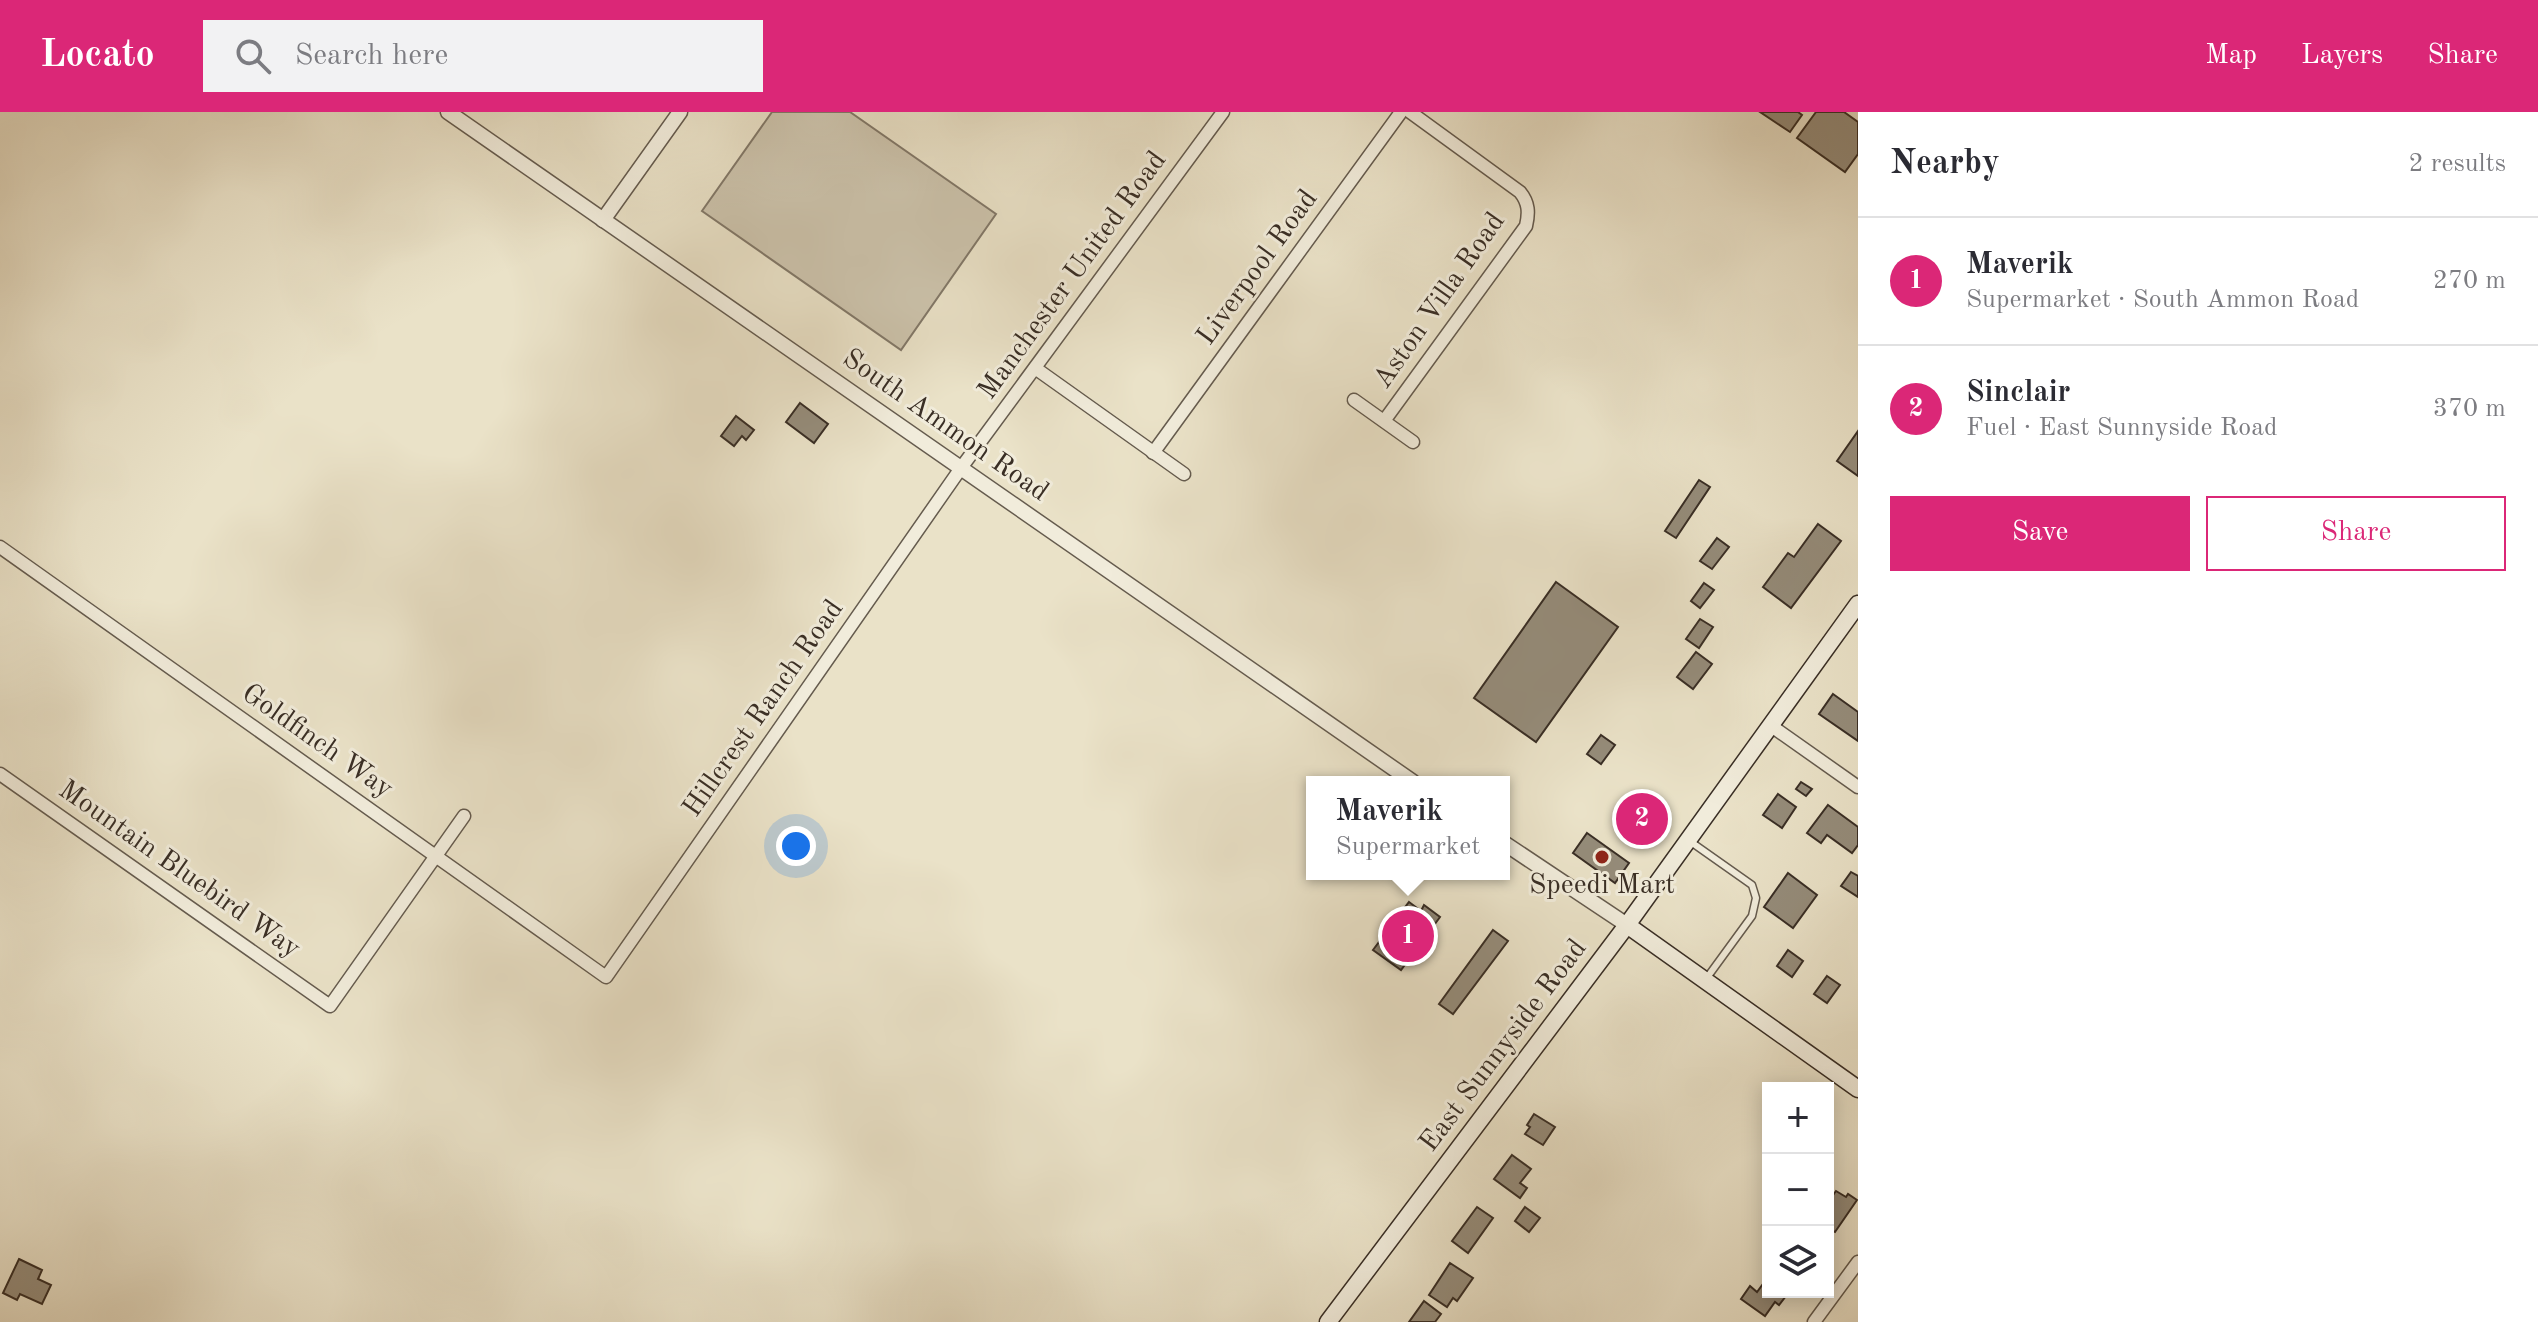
<!DOCTYPE html>
<meta charset="utf-8">
<style>
:root{--surface:#fff;--page:#f2f2f3;--text:#2b2b33;--muted:#7c7c81;--line:#e1e1e2;--accent:#db2777}
body{margin:0;font-family:"Old Standard TT",serif;background:var(--page);color:var(--text)}
.controls{position:absolute;right:24px;bottom:24px;display:grid;overflow:hidden;border-radius:0px;box-shadow:0 4px 20px #0003}
.controls button{width:72px;height:72px;display:grid;place-items:center;padding:0;border:0;border-bottom:2px solid var(--line);background:var(--surface);color:var(--text);font:40px sans-serif}
.you{position:absolute;left:796px;top:734px;width:28px;height:28px;margin:-20px;border:6px solid #fff;border-radius:50%;background:#1a73e8;box-shadow:0 0 0 12px #1a73e833}
.badge{display:grid;place-items:center;width:52px;height:52px;border-radius:50%;background:var(--accent);color:#fff;font-size:26px;font-weight:700}
.pin{position:absolute;translate:-50% -50%;border:4px solid #fff;box-shadow:0 2px 8px #0006}
.popup{position:absolute;left:1306px;top:664px;width:204px;height:104px;box-sizing:border-box;display:grid;place-content:center;border-radius:0px;background:var(--surface);filter:drop-shadow(0 2px 6px #0005);font-size:26px;white-space:nowrap;color:var(--muted)}
.popup b{font-size:30px;color:var(--text)}
.popup::after{content:'';position:absolute;left:50%;top:100%;margin-left:-16px;border:16px solid transparent;border-top-color:var(--surface)}
.list{margin:0;padding:0;list-style:none}
h2{display:flex;justify-content:space-between;align-items:center;height:104px;margin:0;padding:0 32px;font-size:34px}
h2 small{font-size:26px;font-weight:400;color:var(--muted)}
.list li{display:grid;grid-template-columns:52px 1fr auto;gap:24px;align-items:center;box-sizing:border-box;height:128px;padding:0 32px;border-top:2px solid var(--line)}
.list b{display:block;font-size:30px;white-space:nowrap}
.list p{margin:0;font-size:26px;white-space:nowrap;color:var(--muted)}
.list em{font-size:26px;font-style:normal;color:var(--muted)}
.actions{display:flex;gap:16px;padding:24px 32px}
.actions a{flex:1;padding:18px 0;border:2px solid var(--accent);border-radius:0px;text-align:center;font-size:28px;color:var(--accent)}
.actions .main{background:var(--accent);color:#fff}
.icon{flex:none;width:44px;height:44px;fill:none;stroke:currentColor;stroke-width:2;stroke-linecap:round;stroke-linejoin:round}
.map{position:relative;flex:none;width:1858px;height:1210px;overflow:hidden}
header{display:flex;align-items:center;gap:48px;box-sizing:border-box;height:112px;padding:0 40px;background:var(--accent);color:#fff}
header strong{font-size:38px}
nav{display:flex;gap:44px;margin-inline-start:auto;font-size:28px}
.search{width:560px;height:72px;background:var(--page);display:flex;align-items:center;gap:20px;box-sizing:border-box;padding:0 28px;border-radius:0px;color:var(--muted);font-size:30px}
main{display:flex}
aside{flex:1;background:var(--surface)}
.map>svg:first-child{display:block}
</style>
<header>
<strong>Locato</strong>
<div class="search"><svg class="icon" aria-label="search" viewBox="0 0 24 24"><circle cx="10" cy="10" r="6"/><path d="M15 15l6 6"/></svg>Search here</div>
<nav><a>Map</a><a>Layers</a><a>Share</a></nav>
</header>
<main>
<div class="map">
<svg width="1858" height="1210" viewBox="0 0 1858 1210">
<rect width="100%" height="100%" fill="#eae2c8"/>
<filter id="stains"><feTurbulence type="fractalNoise" baseFrequency=".0025" numOctaves="4"/><feColorMatrix values="0 0 0 0 .2 0 0 0 0 .09 0 0 0 0 .02 0 0 0 .5 -.17"/></filter>
<radialGradient id="worn" r=".72"><stop offset=".6" stop-color="#630" stop-opacity="0"/><stop offset="1" stop-color="#630" stop-opacity=".3"/></radialGradient>
<polygon fill="#ccc3ac" stroke="#827868" stroke-width="2" points="772,0 850,0 996,102 901,238 702,99"/>
<g fill="#958c7a" stroke="#392e25" stroke-width="2">
<polygon points="1760,0 1798,0 1802,3 1790,20"/>
<polygon points="1816,0 1844,0 1858,10 1858,42 1845,60 1797,26"/>
<polygon points="800,291 828,312 814,331 786,310"/>
<polygon points="736,304 754,318 746,328 742,324 734,334 721,324"/>
<polygon points="1858,319 1858,364 1837,349"/>
<polygon points="1699,368 1710,375 1676,426 1665,419"/>
<polygon points="1818,412 1841,429 1791,496 1763,475 1788,441 1794,445"/>
<polygon points="1717,426 1729,435 1712,457 1700,449"/>
<polygon points="1556,470 1618,515 1536,630 1474,586"/>
<polygon points="1704,471 1714,478 1700,496 1691,489"/>
<polygon points="1700,507 1713,515 1699,536 1686,527"/>
<polygon points="1696,540 1712,552 1693,577 1677,565"/>
<polygon points="1833,582 1858,600 1858,629 1819,602"/>
<polygon points="1601,623 1615,633 1601,652 1587,642"/>
<polygon points="1801,670 1812,677 1806,684 1796,677"/>
<polygon points="1778,682 1796,695 1782,716 1763,703"/>
<polygon points="1627,686 1666,715 1655,729 1617,701"/>
<polygon points="1828,693 1858,715 1858,733 1852,741 1827,723 1821,731 1807,721"/>
<polygon points="1587,721 1629,751 1615,771 1573,741"/>
<polygon points="1851,760 1858,764 1858,785 1841,774"/>
<polygon points="1788,761 1817,783 1793,816 1764,795"/>
<polygon points="1409,790 1421,799 1424,793 1440,805 1401,858 1373,838"/>
<polygon points="1493,818 1508,829 1453,902 1439,892"/>
<polygon points="1788,838 1803,849 1792,865 1777,854"/>
<polygon points="1827,864 1840,873 1827,891 1814,882"/>
<polygon points="1534,1002 1555,1015 1543,1033 1525,1022 1530,1015 1527,1013"/>
<polygon points="1512,1043 1531,1057 1520,1071 1527,1076 1520,1086 1494,1067"/>
<polygon points="1836,1079 1846,1085 1848,1082 1857,1088 1835,1120 1828,1116 1828,1090"/>
<polygon points="1477,1095 1493,1106 1468,1141 1452,1129"/>
<polygon points="1525,1095 1540,1106 1529,1120 1515,1109"/>
<polygon points="19,1147 42,1158 38,1167 51,1173 42,1192 20,1182 17,1188 3,1181"/>
<polygon points="1450,1151 1473,1166 1457,1189 1453,1186 1447,1195 1429,1183"/>
<polygon points="1768,1165 1768,1180 1789,1180 1779,1193 1775,1190 1765,1204 1741,1187 1750,1174 1757,1180"/>
<polygon points="1424,1189 1441,1202 1435,1210 1409,1210"/>
</g>
<g fill="none" stroke-linecap="round" stroke-linejoin="round">
<g stroke="#655b4e" stroke-width="9">
<polyline id="service" points="1691,730 1752,773 1756,786 1752,804 1706,867"/>
</g>
<g stroke="#655b4e" stroke-width="15">
<g id="minor">
<polyline points="1035,256 1184,362"/>
<polyline points="1354,288 1413,330"/>
<path d="M 1384,309 L 1526,114 C 1529,101 1529,91 1520,80 L 1410,0"/>
<polyline points="1153,341 1401,0"/>
<polyline points="0,435 606,865 961,356 1223,0"/>
<polyline points="1770,613 1858,675"/>
<polyline points="0,662 330,894 464,704"/>
<polyline points="1814,1210 1858,1150"/>
</g>
</g>
<g stroke="#655b4e" stroke-width="17">
<g id="tertiary">
<polyline points="448,0 1413,670"/>
<polyline points="603,108 680,0"/>
<polyline points="1504,731 1627,813"/>
</g>
</g>
<g stroke="#392e25" stroke-width="19">
<g id="secondary">
<polyline points="1627,813 1858,977"/>
<polyline points="1328,1210 1627,813 1858,492"/>
</g>
</g>
<use href="#service" stroke="#f1ecdb" stroke-width="6"/>
<use href="#minor" stroke="#f1ecdb" stroke-width="12"/>
<use href="#tertiary" stroke="#f1ecdb" stroke-width="14"/>
<use href="#secondary" stroke="#f1ecdb" stroke-width="16"/>
</g>
<circle fill="#8f2418" stroke="#f1ecdb" stroke-width="3" cx="1602" cy="745" r="8"/>
<g text-anchor="middle" dominant-baseline="central" stroke-width="6" stroke-linejoin="round" paint-order="stroke">
<g font-size="28" fill="#392e25" stroke="#f1ecdb">
<text transform="translate(1258 156) rotate(-54)">Liverpool Road</text>
<text transform="translate(1073 164) rotate(-54)">Manchester United Road</text>
<text transform="translate(1440 189) rotate(-55)">Aston Villa Road</text>
<text transform="translate(945 314) rotate(35)">South Ammon Road</text>
<text transform="translate(764 597) rotate(-55)">Hillcrest Ranch Road</text>
<text transform="translate(317 630) rotate(35)">Goldfinch Way</text>
<text transform="translate(179 758) rotate(35)">Mountain Bluebird Way</text>
<text transform="translate(1504 934) rotate(-53)">East Sunnyside Road</text>
</g>
<g font-size="28" fill="#392e25" stroke="#f1ecdb">
<text x="1602" y="774">Speedi Mart</text>
</g>
</g>
<rect width="100%" height="100%" filter="url(#stains)"/>
<rect width="100%" height="100%" fill="url(#worn)"/>
</svg>
<div class="controls">
<button>+</button>
<button>−</button>
<button><svg class="icon" aria-label="layers" viewBox="0 0 24 24"><path d="M12 4l9 5-9 5-9-5zM3 14l9 5 9-5"/></svg></button>
</div>
<div class="you"></div>
<div class="pin badge" style="left:1408px;top:824px">1</div>
<div class="popup"><b>Maverik</b>Supermarket</div>
<div class="pin badge" style="left:1642px;top:707px">2</div>
</div>
<aside>
<h2>Nearby<small>2 results</small></h2>
<ul class="list">
<li><span class="badge">1</span><div><b>Maverik</b><p>Supermarket · South Ammon Road</p></div><em>270 m</em></li>
<li><span class="badge">2</span><div><b>Sinclair</b><p>Fuel · East Sunnyside Road</p></div><em>370 m</em></li>
</ul>
<div class="actions"><a class="main">Save</a><a>Share</a></div>
</aside>
</main>
